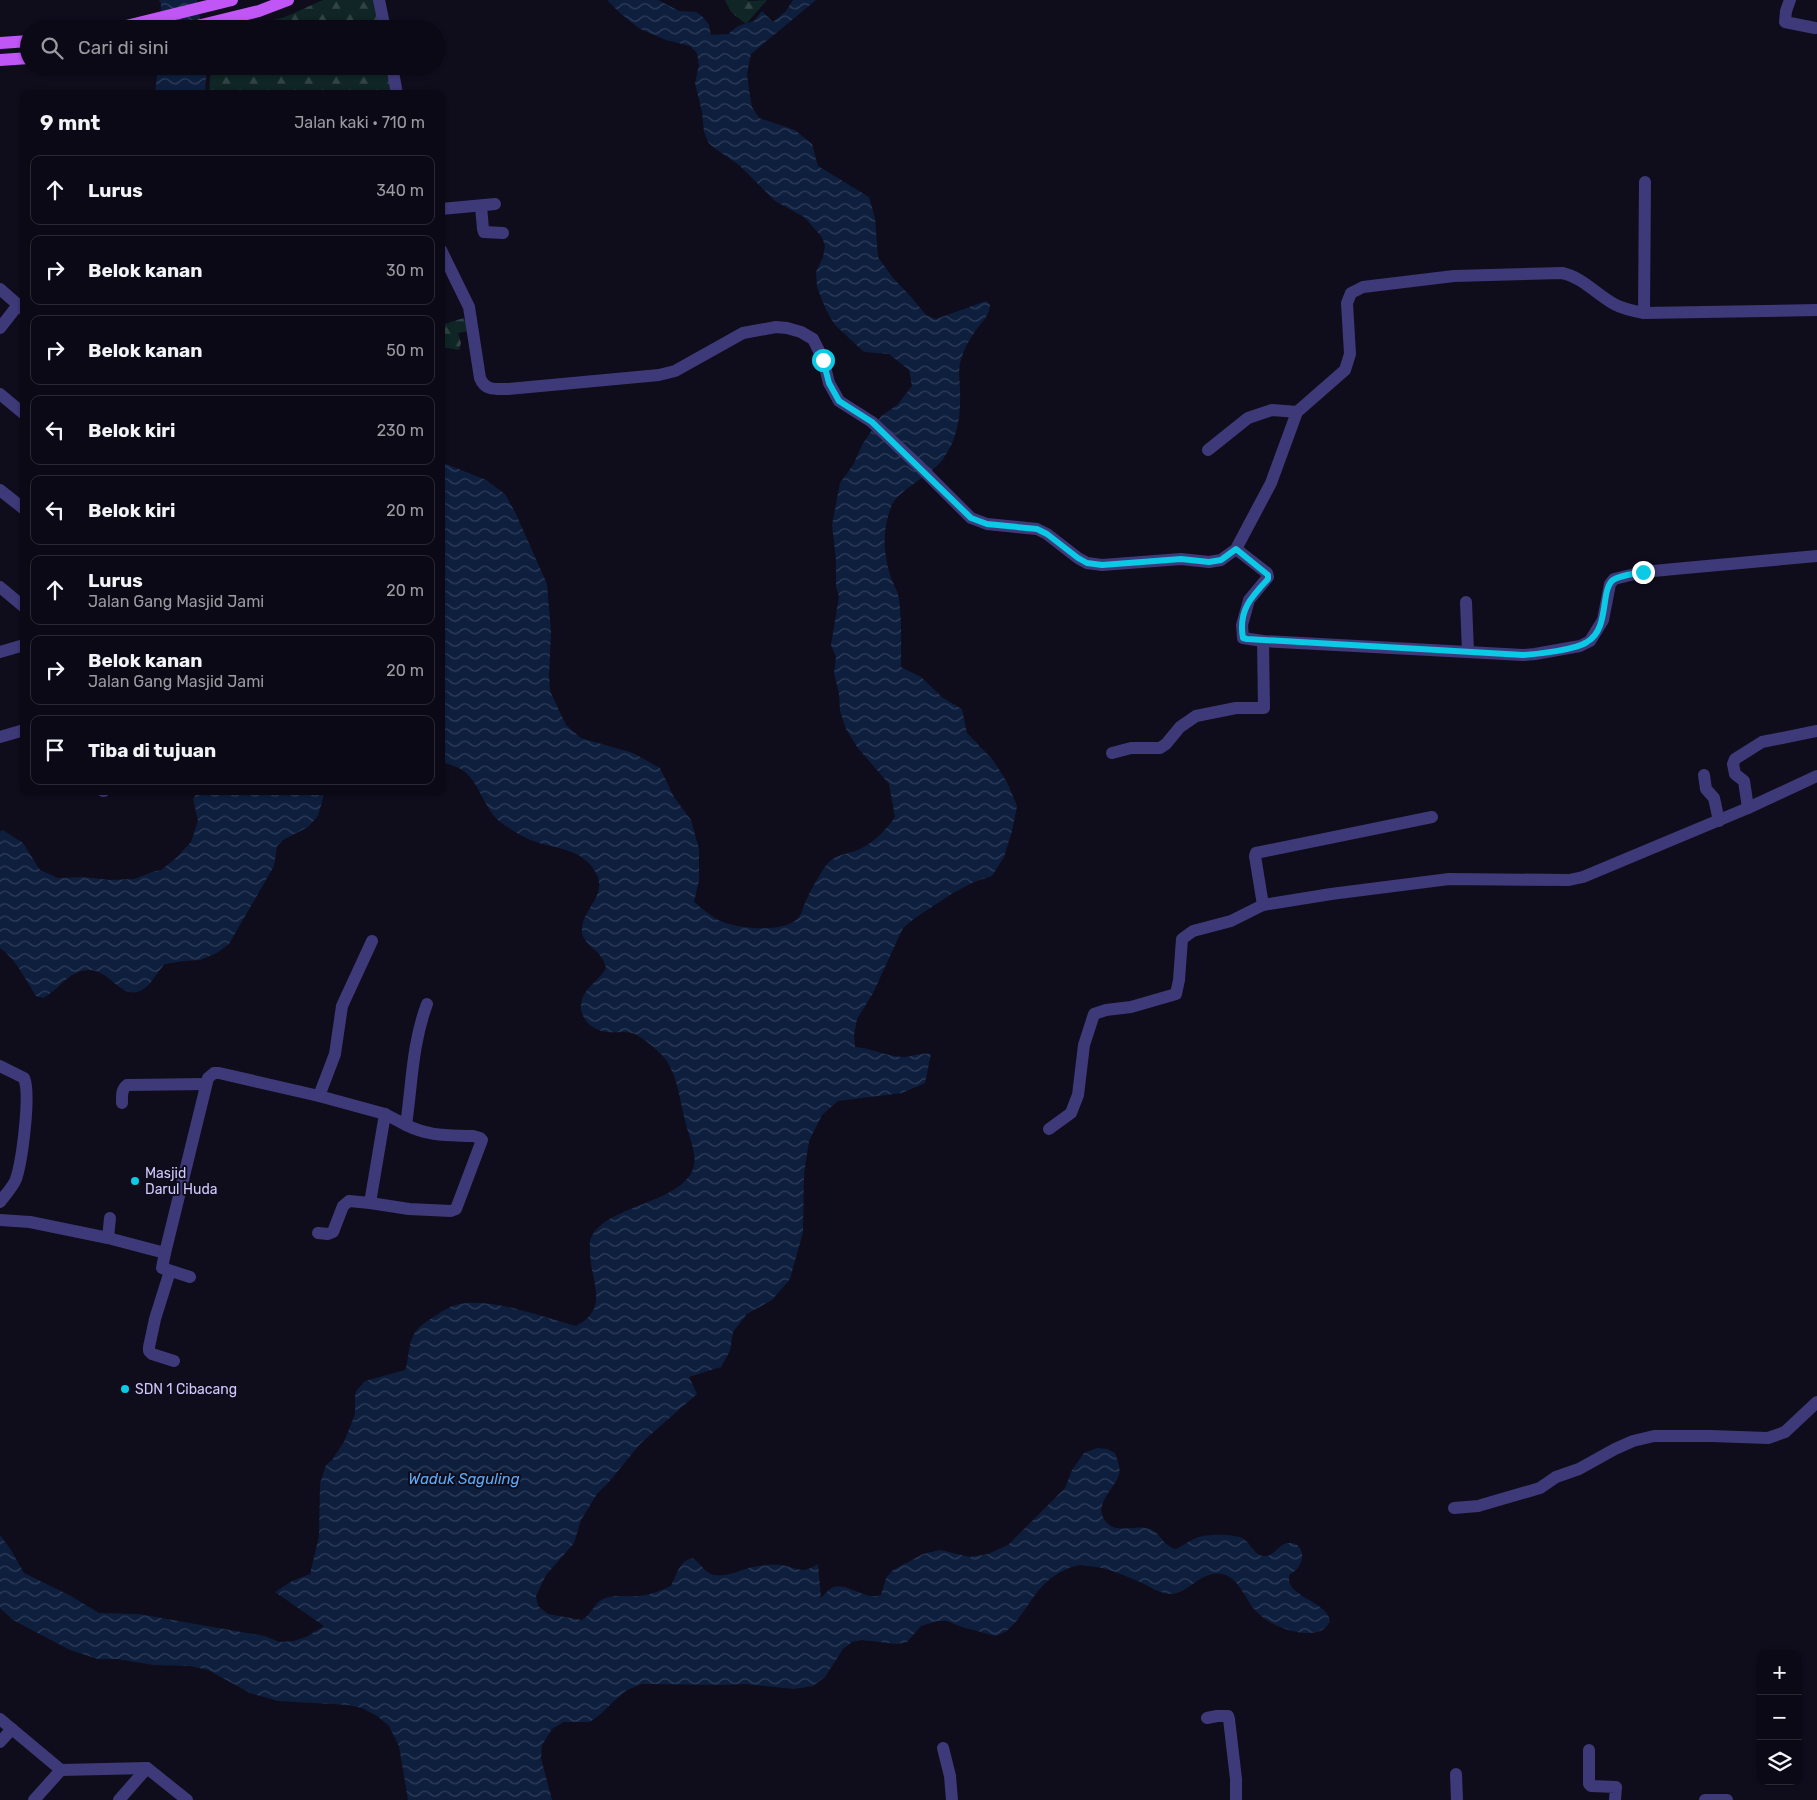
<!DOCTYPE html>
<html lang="id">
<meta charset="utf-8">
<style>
:root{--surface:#0b0915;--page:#14121e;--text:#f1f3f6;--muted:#9a9aa0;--line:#2b2a34}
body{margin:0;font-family:Rubik,sans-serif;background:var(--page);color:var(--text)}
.controls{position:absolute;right:15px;bottom:15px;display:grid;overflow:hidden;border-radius:10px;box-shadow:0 1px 4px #0004}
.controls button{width:45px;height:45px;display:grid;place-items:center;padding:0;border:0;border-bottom:1px solid var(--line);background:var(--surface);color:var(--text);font:25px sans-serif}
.stop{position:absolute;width:15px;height:15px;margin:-11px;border:4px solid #0cc9e6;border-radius:50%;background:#fff}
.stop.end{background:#0cc9e6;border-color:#fff;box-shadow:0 1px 5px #0008}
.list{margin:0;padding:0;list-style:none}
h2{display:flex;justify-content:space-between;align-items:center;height:65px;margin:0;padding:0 20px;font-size:21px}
h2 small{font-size:16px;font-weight:400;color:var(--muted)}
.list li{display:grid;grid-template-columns:32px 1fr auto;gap:15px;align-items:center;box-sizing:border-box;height:70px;margin:0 10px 10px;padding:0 10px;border:1px solid var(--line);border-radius:10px}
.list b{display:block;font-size:19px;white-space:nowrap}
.list p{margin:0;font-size:16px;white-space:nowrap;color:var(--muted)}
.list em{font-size:16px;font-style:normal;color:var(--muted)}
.icon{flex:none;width:28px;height:28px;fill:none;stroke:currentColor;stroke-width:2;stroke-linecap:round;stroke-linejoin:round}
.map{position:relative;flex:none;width:1817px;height:1800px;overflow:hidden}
.search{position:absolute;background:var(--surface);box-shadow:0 1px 4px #0004;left:20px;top:20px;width:425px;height:55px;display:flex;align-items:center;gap:12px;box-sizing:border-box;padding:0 18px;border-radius:28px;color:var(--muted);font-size:19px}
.panel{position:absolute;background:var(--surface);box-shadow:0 1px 4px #0004;left:20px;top:90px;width:425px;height:705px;border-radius:10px}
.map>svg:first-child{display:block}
</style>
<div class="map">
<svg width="1817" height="1800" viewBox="0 0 1817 1800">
<defs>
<pattern id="forest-firs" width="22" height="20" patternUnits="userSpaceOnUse" patternTransform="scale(1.25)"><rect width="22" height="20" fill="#102525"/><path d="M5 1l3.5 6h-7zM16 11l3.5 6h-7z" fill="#324346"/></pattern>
<pattern id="water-waves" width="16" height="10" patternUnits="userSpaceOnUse" patternTransform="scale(1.25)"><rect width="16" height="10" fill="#0e1f3e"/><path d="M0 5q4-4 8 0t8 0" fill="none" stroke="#303e5b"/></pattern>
</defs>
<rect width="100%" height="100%" fill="#0f0c1c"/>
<g fill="url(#forest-firs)">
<polygon points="323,0 375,0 381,29 239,29 285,17"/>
<polygon points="725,0 748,0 748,1 767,0 746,24 731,12"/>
<polygon points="211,66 387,66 392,94 209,94"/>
<polygon points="441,315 444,324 464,318 468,331 458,333 461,343 459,350 441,347"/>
</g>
<g fill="url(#water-waves)">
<polygon points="159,0 197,0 202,29 160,29 161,4"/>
<path d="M 607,0 L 658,0 L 679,11 L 696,12 L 703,17 L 709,25 L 711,35 L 728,34 L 738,26 L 754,21 L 762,11 L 773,22 L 786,11 L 793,0 L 816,0 L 751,54 L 747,74 L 749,90 L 752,107 L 759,118 L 795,130 L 812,144 L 818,166 L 869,197 L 875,218 L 878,257 L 893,278 L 912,298 L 926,315 L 936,319 L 986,301 L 990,304 C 990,317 980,323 974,333 C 968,342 962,353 960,364 C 958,372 960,382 960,390 C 961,414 958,439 943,459 C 931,476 897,490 891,507 C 882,530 883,554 891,578 C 894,585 898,592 899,599 C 902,621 901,645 901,667 L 921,677 L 943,698 L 962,709 L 967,733 L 993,760 L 1007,782 L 1017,806 L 1012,831 L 1004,857 L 992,876 L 974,882 L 953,893 L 915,918 L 903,928 L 873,993 L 857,1019 L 854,1035 L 855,1047 C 872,1048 887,1057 904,1057 C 914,1056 922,1052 931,1054 L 925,1083 L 902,1093 L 838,1101 L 822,1115 L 809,1141 L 804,1174 L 803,1232 L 790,1279 L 772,1300 L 747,1314 L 733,1332 L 730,1351 L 721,1367 L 689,1377 L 697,1394 L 641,1443 L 608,1483 L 597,1494 L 581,1520 L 574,1543 L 546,1575 L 536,1596 L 538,1606 L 548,1614 L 582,1620 C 592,1614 594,1603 603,1599 C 615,1594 626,1597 638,1596 C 650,1595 660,1591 671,1586 C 676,1575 680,1561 692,1558 C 699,1561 703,1570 709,1573 C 725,1581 743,1567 759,1566 C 767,1565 778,1564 786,1566 C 802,1570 803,1573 818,1564 L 821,1598 C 824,1595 829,1589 833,1587 C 848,1582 865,1601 881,1595 L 886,1578 L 893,1570 L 923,1554 L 940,1550 L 970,1557 L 988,1554 L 1008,1545 L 1065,1488 L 1072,1470 L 1084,1453 L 1097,1448 L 1107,1449 L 1115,1453 C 1117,1459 1121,1468 1119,1475 C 1114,1489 1096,1502 1103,1517 C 1113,1538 1135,1522 1152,1530 C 1162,1535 1163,1546 1176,1549 C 1182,1546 1189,1541 1196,1538 C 1206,1534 1237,1533 1245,1540 C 1251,1545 1256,1557 1265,1556 C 1275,1556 1279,1543 1288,1543 C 1306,1541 1307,1566 1290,1574 C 1282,1593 1319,1600 1327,1614 C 1329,1616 1329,1619 1330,1622 C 1323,1632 1317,1633 1304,1633 C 1287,1632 1266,1623 1254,1609 C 1245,1598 1238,1577 1222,1574 C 1200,1570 1188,1595 1170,1594 C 1159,1593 1152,1588 1142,1583 C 1126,1576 1106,1567 1088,1566 C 1078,1564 1071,1567 1063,1571 C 1035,1584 1030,1609 1009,1629 C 1006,1632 1000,1634 996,1636 L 962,1627 L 947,1621 L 937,1621 L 921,1626 L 907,1642 L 897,1644 L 862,1640 L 852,1642 L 843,1649 L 825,1677 L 813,1686 L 794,1689 L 746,1684 L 721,1685 L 642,1684 L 627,1690 L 614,1701 L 602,1713 L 590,1722 L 564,1722 L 552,1729 L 542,1745 L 541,1758 L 552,1800 L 408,1800 L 399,1746 L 389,1726 L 377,1716 L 362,1708 L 348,1705 L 278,1701 L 250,1693 L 208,1670 L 190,1666 L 154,1665 L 117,1659 L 98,1659 L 70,1650 L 13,1620 L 0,1608 L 0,1535 L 11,1550 L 24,1573 L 69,1595 L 99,1613 L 139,1614 L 184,1622 L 265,1636 L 279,1642 L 293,1641 L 306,1637 L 324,1626 L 275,1592 L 292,1581 L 310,1574 L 319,1536 L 320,1484 L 326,1465 L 332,1460 L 344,1442 L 355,1414 L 355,1395 L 357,1390 L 365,1381 L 405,1370 C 409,1359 408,1346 413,1336 C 417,1327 427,1321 435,1316 C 443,1311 450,1306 459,1304 C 494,1298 542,1317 576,1326 C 610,1308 591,1283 590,1253 C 590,1248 589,1242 591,1238 C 606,1204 684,1204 694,1166 C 697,1153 688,1134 685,1121 C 680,1102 678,1077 666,1060 C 660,1052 646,1040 637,1035 C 621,1027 608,1039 590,1025 C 585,1021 582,1015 581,1009 C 580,989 598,983 606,968 C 602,949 584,947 582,932 C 580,911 607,897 597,875 C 584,848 556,849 533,841 C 523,837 511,830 503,824 C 484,811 482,787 465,772 C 459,767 449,764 441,762 L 441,462 L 486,480 L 505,494 L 516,514 L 547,584 L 551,632 L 549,675 L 550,691 L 566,725 L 581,738 L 633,753 L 660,768 L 674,797 L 691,820 L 699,849 L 699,880 L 694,902 C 704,910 713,919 726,923 C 743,929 786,933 799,917 C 802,913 803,907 805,903 C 810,891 820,873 828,863 C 837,853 851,854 862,848 C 875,841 887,829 895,817 L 889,784 L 857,747 L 846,729 L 840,711 L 839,694 L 834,673 L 836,657 L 831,645 L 839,596 L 836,587 L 836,560 L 832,525 L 840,483 L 853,465 L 862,445 L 881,416 L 897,405 L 912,386 L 909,370 L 889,354 L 864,352 L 835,325 L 826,310 L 817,287 L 816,272 L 823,257 L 825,246 L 822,237 L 804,217 L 775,201 L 739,165 L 714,148 L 708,142 L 704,132 L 702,112 L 695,83 L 699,65 L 697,53 L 690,46 L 666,40 L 640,29 L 621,14 Z"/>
<polygon points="158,66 207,66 205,94 155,94"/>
<path d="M 198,791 L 325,791 L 318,816 L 308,827 L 283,840 L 277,846 L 274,866 L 229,944 L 217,953 L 200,960 L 184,961 L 165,964 C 158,971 152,983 145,988 C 122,1005 112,969 88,970 C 68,971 59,990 43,998 L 36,996 C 25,979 17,960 0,948 L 0,832 L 3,830 L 23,843 L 40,870 L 58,878 L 84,877 L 109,880 L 135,879 L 152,872 L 161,870 L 175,859 L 191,842 L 198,821 L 193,799 Z"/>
</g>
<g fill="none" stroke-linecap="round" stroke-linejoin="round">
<g stroke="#3e3978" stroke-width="12">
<polyline points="379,0 385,29"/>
<polyline points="1790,0 1786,11 1785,22 1815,28"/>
<polyline points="392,66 397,94"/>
<polyline points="481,206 483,229 484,232 503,233"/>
<polyline points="441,209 495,204"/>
<path d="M 441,250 L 469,307 L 480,378 C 485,391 496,389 508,389 L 659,375 L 675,371 L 743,333 L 776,327 L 787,328 L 801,332 L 813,339 L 823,359 L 829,383 L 839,401 L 872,422 L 920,467 L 971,518 L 987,524 L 1037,529 L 1047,534 L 1078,558 L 1087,563 L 1102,565 L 1181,559 L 1209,562 L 1221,560 L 1236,549 L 1271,483 L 1297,412 L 1345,370 L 1350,354 L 1347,303 L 1351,293 L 1363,287 L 1454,276 L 1562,273 C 1582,277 1596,294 1614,304 C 1623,309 1633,311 1644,313 L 1817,310"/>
<polyline points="0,289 24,310"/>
<polyline points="1644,313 1645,182"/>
<polyline points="0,328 18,305"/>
<polyline points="0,394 24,414"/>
<polyline points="1208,450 1248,418 1272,410 1297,412"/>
<polyline points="0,490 24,509"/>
<polyline points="1236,549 1267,573 1268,577 1249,600 1242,625 1243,638 1263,641 1523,655 1535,654 1580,646 1590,641 1603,620 1610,584 1614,579 1643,572 1685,568 1817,556"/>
<polyline points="0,587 24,607"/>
<polyline points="1466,602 1468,652"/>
<polyline points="0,652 24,645"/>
<polyline points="0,737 24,730"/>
<polyline points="1112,753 1131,748 1160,748 1166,744 1180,727 1196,716 1236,708 1264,708 1263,641"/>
<polyline points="1704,775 1706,789 1714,798 1719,821"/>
<polyline points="103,791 104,791"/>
<polyline points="1748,808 1744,781 1735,774 1733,764 1735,759 1762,742 1817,731"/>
<polyline points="1432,817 1256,853 1255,856 1263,905 1331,894 1449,879 1569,880 1583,877 1748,808 1817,776"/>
<path d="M 0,1066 L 24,1078 C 31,1094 22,1161 16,1179 C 13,1187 5,1195 0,1202"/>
<path d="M 319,1096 L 385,1114 L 406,1125 C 412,1084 412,1044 427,1004"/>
<path d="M 122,1103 C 122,1096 121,1090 127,1085 L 206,1084"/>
<polyline points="1049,1129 1071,1113 1078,1095 1084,1045 1094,1014 1106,1010 1131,1007 1176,994 1179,980 1182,939 1193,931 1231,921 1263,905"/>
<polyline points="370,1203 385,1114"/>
<polyline points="0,1220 30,1222 108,1238 165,1253 208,1078 214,1073 219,1073 319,1096 335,1054 342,1006 372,941"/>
<path d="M 318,1233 L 328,1234 L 333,1232 L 343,1206 L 349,1201 L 370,1203 L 409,1209 L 451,1211 L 456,1209 L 482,1140 L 480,1138 L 473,1136 C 447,1135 431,1137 406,1125"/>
<polyline points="108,1238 110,1218"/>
<polyline points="165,1253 162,1268 190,1277"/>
<polyline points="170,1271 155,1319 149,1347 149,1351 152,1354 174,1361"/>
<polyline points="1454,1508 1478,1506 1540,1488 1556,1477 1579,1469 1615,1449 1633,1441 1654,1436 1711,1436 1768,1438 1785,1432 1817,1402"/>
<polyline points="1207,1718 1217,1716 1228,1716 1229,1719 1236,1779 1236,1800"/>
<polyline points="0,1719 61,1770 147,1768 187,1800"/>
<polyline points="0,1742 12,1729"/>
<polyline points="943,1748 950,1776 952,1800"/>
<polyline points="1589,1750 1589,1784 1591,1786 1616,1787 1615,1800"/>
<polyline points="1456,1774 1457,1800"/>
<polyline points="34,1800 61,1770"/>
<polyline points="119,1800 147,1768"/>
<polyline points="1705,1800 1727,1800"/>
</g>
<g stroke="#c056f6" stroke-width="12">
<polyline points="114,29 232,0"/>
<polyline points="185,29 259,11 288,0"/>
<polyline points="0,43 29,41"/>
<polyline points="0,60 29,58"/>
</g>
</g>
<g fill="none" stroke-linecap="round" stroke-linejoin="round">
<path stroke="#0cc9e6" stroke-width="6" d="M 823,360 L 829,383 L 839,401 L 872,422 L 971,518 L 987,524 L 1037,529 L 1047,534 L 1078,558 L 1087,563 L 1102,565 L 1181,559 L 1209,562 L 1221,560 L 1236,549 L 1268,575 L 1268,579 C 1251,597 1238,611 1243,638 L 1247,639 L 1523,655 C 1538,654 1575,650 1587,642 C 1610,629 1600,590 1613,580 C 1620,575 1634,574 1643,572"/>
</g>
<g fill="#0cc9e6" stroke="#0f0c1c" stroke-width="2">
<circle cx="135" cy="1181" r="5"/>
<circle cx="125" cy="1389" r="5"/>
</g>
<g text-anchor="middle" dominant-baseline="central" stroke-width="4" stroke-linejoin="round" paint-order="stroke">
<g font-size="14" fill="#d1c9fc" stroke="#0f0c1c" text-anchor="start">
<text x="145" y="1173">Masjid<tspan x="145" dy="16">Darul Huda</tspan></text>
<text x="135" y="1389">SDN 1 Cibacang</text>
</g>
<g font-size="15" font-style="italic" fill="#5daaf7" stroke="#0f0c1c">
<text x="464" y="1479">Waduk Saguling</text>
</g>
</g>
</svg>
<div class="controls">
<button>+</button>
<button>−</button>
<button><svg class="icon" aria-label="layers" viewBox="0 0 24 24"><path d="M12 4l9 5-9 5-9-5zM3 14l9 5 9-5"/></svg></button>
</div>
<div class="stop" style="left:823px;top:360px"></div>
<div class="stop end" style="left:1643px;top:572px"></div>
<div class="search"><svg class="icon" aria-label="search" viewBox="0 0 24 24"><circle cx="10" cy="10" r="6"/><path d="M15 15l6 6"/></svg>Cari di sini</div>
<section class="panel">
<h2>9 mnt<small>Jalan kaki · 710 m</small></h2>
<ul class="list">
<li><svg class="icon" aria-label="ahead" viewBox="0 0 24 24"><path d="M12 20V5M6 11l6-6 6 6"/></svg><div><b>Lurus</b></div><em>340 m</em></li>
<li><svg class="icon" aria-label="right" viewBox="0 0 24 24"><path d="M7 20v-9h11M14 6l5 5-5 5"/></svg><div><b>Belok kanan</b></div><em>30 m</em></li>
<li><svg class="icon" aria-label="right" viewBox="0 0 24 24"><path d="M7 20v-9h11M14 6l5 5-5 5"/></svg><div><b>Belok kanan</b></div><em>50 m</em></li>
<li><svg class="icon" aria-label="left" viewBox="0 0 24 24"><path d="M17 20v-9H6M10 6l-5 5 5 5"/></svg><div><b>Belok kiri</b></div><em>230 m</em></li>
<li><svg class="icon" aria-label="left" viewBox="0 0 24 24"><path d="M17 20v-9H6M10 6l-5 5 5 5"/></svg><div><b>Belok kiri</b></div><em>20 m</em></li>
<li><svg class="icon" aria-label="ahead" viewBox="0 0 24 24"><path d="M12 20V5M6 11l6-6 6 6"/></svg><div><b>Lurus</b><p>Jalan Gang Masjid Jami</p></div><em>20 m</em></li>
<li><svg class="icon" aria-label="right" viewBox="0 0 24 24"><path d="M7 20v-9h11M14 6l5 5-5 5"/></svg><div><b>Belok kanan</b><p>Jalan Gang Masjid Jami</p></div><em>20 m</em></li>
<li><svg class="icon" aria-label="arrive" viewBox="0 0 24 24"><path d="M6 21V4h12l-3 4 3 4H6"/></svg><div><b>Tiba di tujuan</b></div></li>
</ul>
</section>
</div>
